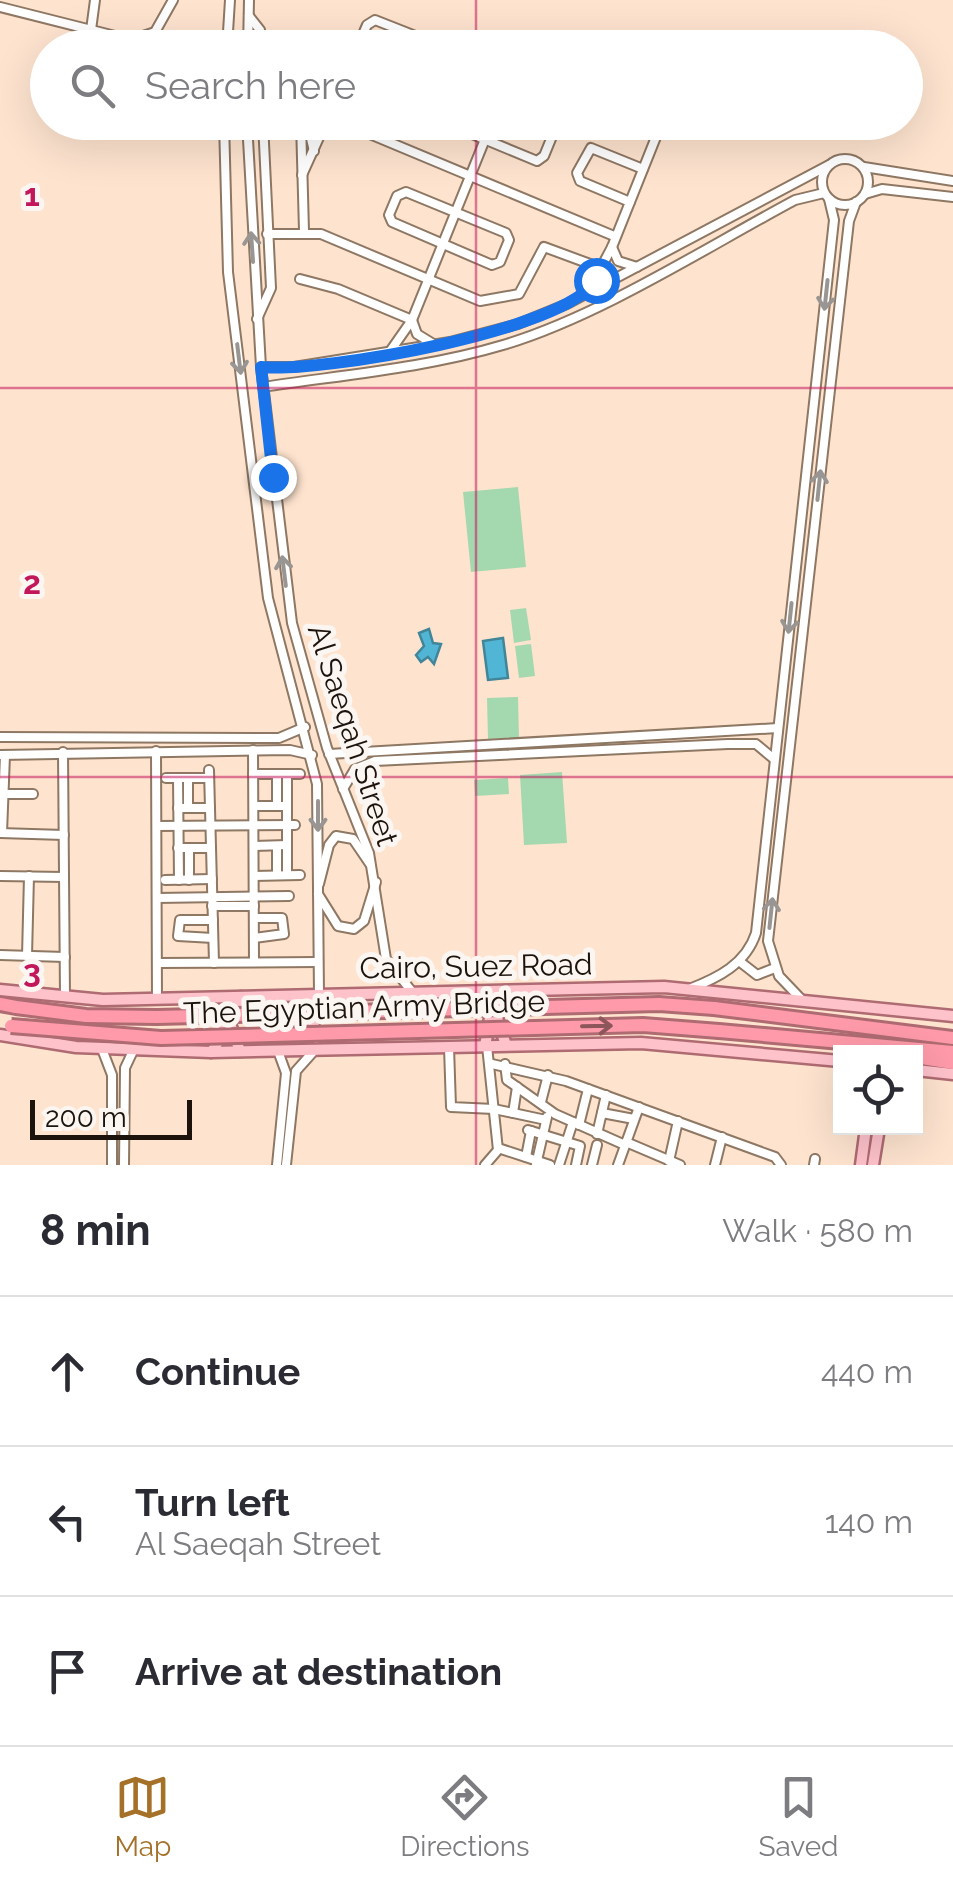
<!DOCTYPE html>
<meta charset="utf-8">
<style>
:root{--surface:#fff;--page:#f7f7f7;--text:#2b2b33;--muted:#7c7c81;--line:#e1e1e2;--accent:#a57129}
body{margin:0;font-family:Raleway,sans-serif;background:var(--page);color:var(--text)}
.controls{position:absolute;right:30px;bottom:30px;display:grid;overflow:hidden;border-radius:0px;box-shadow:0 10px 40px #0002}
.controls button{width:90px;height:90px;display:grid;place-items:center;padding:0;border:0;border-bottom:2px solid var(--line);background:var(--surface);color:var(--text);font:50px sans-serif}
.scale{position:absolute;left:30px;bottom:25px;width:162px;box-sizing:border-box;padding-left:10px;border:5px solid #1c130c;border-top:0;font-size:28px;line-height:35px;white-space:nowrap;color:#1c130c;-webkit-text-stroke:8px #fbf6f2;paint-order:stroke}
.stop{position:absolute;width:30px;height:30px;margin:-22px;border:8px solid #1a73e8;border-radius:50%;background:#fff}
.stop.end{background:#1a73e8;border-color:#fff;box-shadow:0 2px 10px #0008}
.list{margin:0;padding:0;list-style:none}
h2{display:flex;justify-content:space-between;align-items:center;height:130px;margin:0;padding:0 40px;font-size:42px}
h2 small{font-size:32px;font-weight:400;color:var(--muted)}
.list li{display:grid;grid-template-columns:65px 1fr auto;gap:30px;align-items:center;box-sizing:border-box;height:150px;padding:0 40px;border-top:2px solid var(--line)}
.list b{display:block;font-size:38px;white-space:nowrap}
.list p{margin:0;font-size:32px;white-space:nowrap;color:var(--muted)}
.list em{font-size:32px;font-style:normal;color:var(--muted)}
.icon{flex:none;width:55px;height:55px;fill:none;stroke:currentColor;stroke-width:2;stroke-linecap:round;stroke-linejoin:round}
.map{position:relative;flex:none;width:953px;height:1165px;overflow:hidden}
.search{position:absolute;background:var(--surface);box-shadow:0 10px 40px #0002;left:30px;right:30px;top:30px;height:110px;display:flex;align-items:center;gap:25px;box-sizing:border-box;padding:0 35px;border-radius:55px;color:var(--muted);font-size:38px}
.sheet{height:580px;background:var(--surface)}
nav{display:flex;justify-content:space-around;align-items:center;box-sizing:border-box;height:140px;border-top:2px solid var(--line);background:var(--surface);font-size:28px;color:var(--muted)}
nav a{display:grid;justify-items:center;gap:5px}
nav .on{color:var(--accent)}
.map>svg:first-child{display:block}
</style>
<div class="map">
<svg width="953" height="1165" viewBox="0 0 953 1165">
<rect width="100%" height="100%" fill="#fee4cf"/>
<g fill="#a4d8af">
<polygon points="518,487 526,567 471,572 463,492"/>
<polygon points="526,608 531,640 514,643 510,610"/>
<polygon points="531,644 535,676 519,678 515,646"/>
<polygon points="518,697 519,738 488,739 487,698"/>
<polygon points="562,772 567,843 524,845 520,775"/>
<polygon points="508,778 509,794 475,796 474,780"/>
</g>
<g fill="#51b6d6" stroke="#418599" stroke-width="2.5">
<polygon points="429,629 433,643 441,644 434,664 428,657 421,662 416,655 424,646 419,633"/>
<polygon points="503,638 508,678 488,680 483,641"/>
</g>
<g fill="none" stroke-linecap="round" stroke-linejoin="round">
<g stroke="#8e7763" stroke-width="12">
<g id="minor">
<polyline points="0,7 131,40 155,32 173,0"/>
<polyline points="249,16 260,30 263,48"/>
<polyline points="91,30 95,0"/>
<polyline points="227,48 230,0"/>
<polyline points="248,48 249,0"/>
<polyline points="299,48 301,37"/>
<polyline points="312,48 313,47"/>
<polyline points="357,48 367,25 375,20 446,48"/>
<polyline points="523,48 533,40 553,48"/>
<polyline points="224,122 228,272 268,598 317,784 319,995"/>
<polyline points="247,122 261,367 292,623 327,748 369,853 386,959 413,993"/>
<polyline points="301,122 304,231"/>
<polyline points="307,122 314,151"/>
<polyline points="341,122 614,236"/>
<polyline points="443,122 537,161 544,156 553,134 532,122"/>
<polyline points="630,122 658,134"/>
<circle cx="845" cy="182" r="23"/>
<polyline points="864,167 953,181"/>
<polyline points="302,175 326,122"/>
<polygon points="406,192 506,233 509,240 500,262 492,265 392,222 389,215 397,196"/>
<polyline points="865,194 882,189 953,197"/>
<polyline points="630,202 580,181 577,173 591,148 643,169"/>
<polyline points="267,234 321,234 480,301 519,294 544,247 601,268"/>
<polyline points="612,247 618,261 637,267"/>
<polyline points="300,279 338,289 412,320 417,334 435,345"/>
<polyline points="588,292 612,247 662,122"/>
<polyline points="257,319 271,288 263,122"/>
<polyline points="391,350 412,320 492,122"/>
<polyline points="261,367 294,367 450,342 518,324 567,304 829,165"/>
<path d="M 263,387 C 342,375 426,368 503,345 C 600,316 705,248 795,200 L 824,193"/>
<polyline points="0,737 279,738 305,727"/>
<polyline points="253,750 254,962"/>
<polyline points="156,751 157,999"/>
<polyline points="63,752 65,997"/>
<polyline points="329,754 778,728"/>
<polyline points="0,755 290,750 312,755"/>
<polyline points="209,770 214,963"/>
<polyline points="253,774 300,774"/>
<polyline points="277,774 277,806"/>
<polyline points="287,774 287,875"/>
<polyline points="166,778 209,778"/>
<polyline points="178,778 179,880"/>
<polyline points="188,778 188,808"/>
<polyline points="343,789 355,769 375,761 728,744 756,744 774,759"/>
<polyline points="4,794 33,794"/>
<polyline points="254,806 287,806"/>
<polyline points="178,808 210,808"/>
<polyline points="157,826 295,825"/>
<polyline points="0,833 64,835"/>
<polyline points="2,833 5,755"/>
<polyline points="254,846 287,845"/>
<polyline points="277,846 277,875"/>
<polyline points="178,848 211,848"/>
<polyline points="189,848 189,880"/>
<polyline points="0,876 64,877"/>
<polyline points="254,876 300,875"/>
<polyline points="165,880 212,879"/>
<polyline points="319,884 329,845 336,836 353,839 370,864"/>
<polyline points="318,894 338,926 354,929 364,921 376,882"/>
<polyline points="157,898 289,896"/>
<polyline points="212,906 254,906"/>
<polyline points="254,918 282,918 284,934 254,938"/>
<polyline points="213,920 180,920 178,936 213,938"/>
<polyline points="0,955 65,957"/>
<polyline points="27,956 29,876"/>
<polyline points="739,961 757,975 775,968"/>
<polyline points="157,963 318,962"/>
<path d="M 689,989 C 718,978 746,964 756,933 L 834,220 L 829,199"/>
<polyline points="801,999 779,976 768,941 849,221 856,202"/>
<polyline points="449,1047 451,1107 494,1109 546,1120"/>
<polyline points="102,1049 112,1075 112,1165"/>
<polyline points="492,1064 566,1081 775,1157 781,1165"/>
<polyline points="505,1064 507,1080 555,1114 625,1145"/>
<polyline points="541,1102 548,1075"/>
<polyline points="513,1113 517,1087"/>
<polyline points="602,1113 634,1119"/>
<polyline points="579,1125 588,1089"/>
<polyline points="528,1130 580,1146 576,1165"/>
<polyline points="597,1134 606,1095"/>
<polyline points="626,1142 680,1165"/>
<polyline points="498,1148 550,1165"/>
<polyline points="526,1157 531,1131"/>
<polyline points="669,1161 678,1121"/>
<polyline points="124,1165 125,1068 133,1051"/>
<polyline points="277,1165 286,1073 278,1051"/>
<polyline points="286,1165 296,1071 313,1052"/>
<polyline points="485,1165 498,1150 487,1046"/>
<polyline points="536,1165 547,1117"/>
<polyline points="559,1165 573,1122"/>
<polyline points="592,1165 597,1145"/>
<polyline points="618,1165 639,1107"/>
<polyline points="715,1165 722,1137"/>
<polyline points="814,1165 815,1159"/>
</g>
</g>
<g stroke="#af6b72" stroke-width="15">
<g id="major">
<polyline points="0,990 103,1000 664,987 953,1016"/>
<polyline points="505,991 497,1018 506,1045"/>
<path d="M 203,1000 C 225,1013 227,1034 211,1052"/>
<polyline points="0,1035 76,1047 211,1052 641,1043 840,1061"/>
<polyline points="316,1038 313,1020 319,995"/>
<polyline points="485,1046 490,1018 485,992"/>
<polyline points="240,1051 230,1024 241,997"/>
<polyline points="916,1070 953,1074"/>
<polyline points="861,1165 866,1128"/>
<polyline points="873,1165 879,1128"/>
</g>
</g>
<g stroke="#af6b72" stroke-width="18">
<g id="highway">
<polyline points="0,1004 16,1007"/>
<polyline points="714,1008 953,1038"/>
<polyline points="719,1031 953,1052"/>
<polyline points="916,1057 953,1063"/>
</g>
</g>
<use href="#minor" stroke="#fff" stroke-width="8"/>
<use href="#major" stroke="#fec2cb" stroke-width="10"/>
<use href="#highway" stroke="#fe9aa9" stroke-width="12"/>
<g stroke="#af6b72" stroke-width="18" stroke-linecap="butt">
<g id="highway-bridge">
<polyline points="16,1007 86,1016 157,1017 659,1004 714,1008"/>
<polyline points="11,1026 161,1038 643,1025 719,1031"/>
</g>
</g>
<use href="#highway-bridge" stroke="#fe9aa9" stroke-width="12"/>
</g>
<defs><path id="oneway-shaft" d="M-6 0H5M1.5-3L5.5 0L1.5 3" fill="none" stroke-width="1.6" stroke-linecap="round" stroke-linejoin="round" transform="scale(2.5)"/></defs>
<g stroke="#999592">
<use href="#oneway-shaft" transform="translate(252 247) rotate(-94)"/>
<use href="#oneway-shaft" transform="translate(826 295) rotate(96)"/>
<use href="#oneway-shaft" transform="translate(239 359) rotate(83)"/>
<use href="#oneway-shaft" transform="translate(819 485) rotate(-84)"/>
<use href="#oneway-shaft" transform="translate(284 571) rotate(-97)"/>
<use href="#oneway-shaft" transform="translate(790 618) rotate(96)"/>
<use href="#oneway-shaft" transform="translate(318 816) rotate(90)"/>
<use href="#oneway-shaft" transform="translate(771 913) rotate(-84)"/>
</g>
<use stroke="#8d565a" href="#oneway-shaft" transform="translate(597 1026) rotate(-1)"/>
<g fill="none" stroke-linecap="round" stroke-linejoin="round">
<path stroke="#1a73e8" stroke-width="12" d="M 273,477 L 261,367 C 321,373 566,331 596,280"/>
</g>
<path fill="none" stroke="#c2185b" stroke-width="2.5" stroke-opacity="0.55" d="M 476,0 L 476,48M 476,122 L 476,1165M 0,388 L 953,388M 0,777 L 953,777"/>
<g text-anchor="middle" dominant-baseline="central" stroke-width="10" stroke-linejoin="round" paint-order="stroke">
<g font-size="30" fill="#1c130c" stroke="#fbf6f2">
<text transform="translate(353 735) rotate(72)">Al Saeqah Street</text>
<text transform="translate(476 966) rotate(-1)">Cairo, Suez Road</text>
<text transform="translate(364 1007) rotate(-2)">The Egyptian Army Bridge</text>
</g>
</g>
<g font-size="32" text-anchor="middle" font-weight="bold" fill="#c2185b" stroke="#fbf6f2" stroke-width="10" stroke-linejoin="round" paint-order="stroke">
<text x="32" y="206">1</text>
<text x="32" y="594">2</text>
<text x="32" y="982">3</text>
</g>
</svg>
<div class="controls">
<button><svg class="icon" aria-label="locate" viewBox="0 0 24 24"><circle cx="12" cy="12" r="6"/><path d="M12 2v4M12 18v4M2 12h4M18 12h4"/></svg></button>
</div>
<div class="scale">200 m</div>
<div class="stop" style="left:596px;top:280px"></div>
<div class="stop end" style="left:273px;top:477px"></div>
<div class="search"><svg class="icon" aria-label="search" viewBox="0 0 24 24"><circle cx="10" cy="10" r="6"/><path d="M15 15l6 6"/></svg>Search here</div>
</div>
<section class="sheet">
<h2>8 min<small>Walk · 580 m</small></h2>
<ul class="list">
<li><svg class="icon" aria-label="ahead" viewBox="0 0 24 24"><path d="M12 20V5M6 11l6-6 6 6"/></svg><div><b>Continue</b></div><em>440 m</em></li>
<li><svg class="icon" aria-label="left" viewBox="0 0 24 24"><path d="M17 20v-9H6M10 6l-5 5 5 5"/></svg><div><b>Turn left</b><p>Al Saeqah Street</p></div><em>140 m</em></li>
<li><svg class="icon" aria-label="arrive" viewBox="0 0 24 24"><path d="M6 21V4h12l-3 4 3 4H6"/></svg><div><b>Arrive at destination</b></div></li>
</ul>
</section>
<nav>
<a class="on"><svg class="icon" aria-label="map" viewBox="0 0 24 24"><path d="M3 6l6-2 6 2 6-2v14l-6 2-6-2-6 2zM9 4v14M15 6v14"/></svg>Map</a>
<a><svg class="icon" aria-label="directions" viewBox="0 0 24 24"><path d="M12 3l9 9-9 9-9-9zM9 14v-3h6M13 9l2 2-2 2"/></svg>Directions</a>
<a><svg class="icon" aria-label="saved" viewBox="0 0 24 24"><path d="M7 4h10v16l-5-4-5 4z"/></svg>Saved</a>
</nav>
